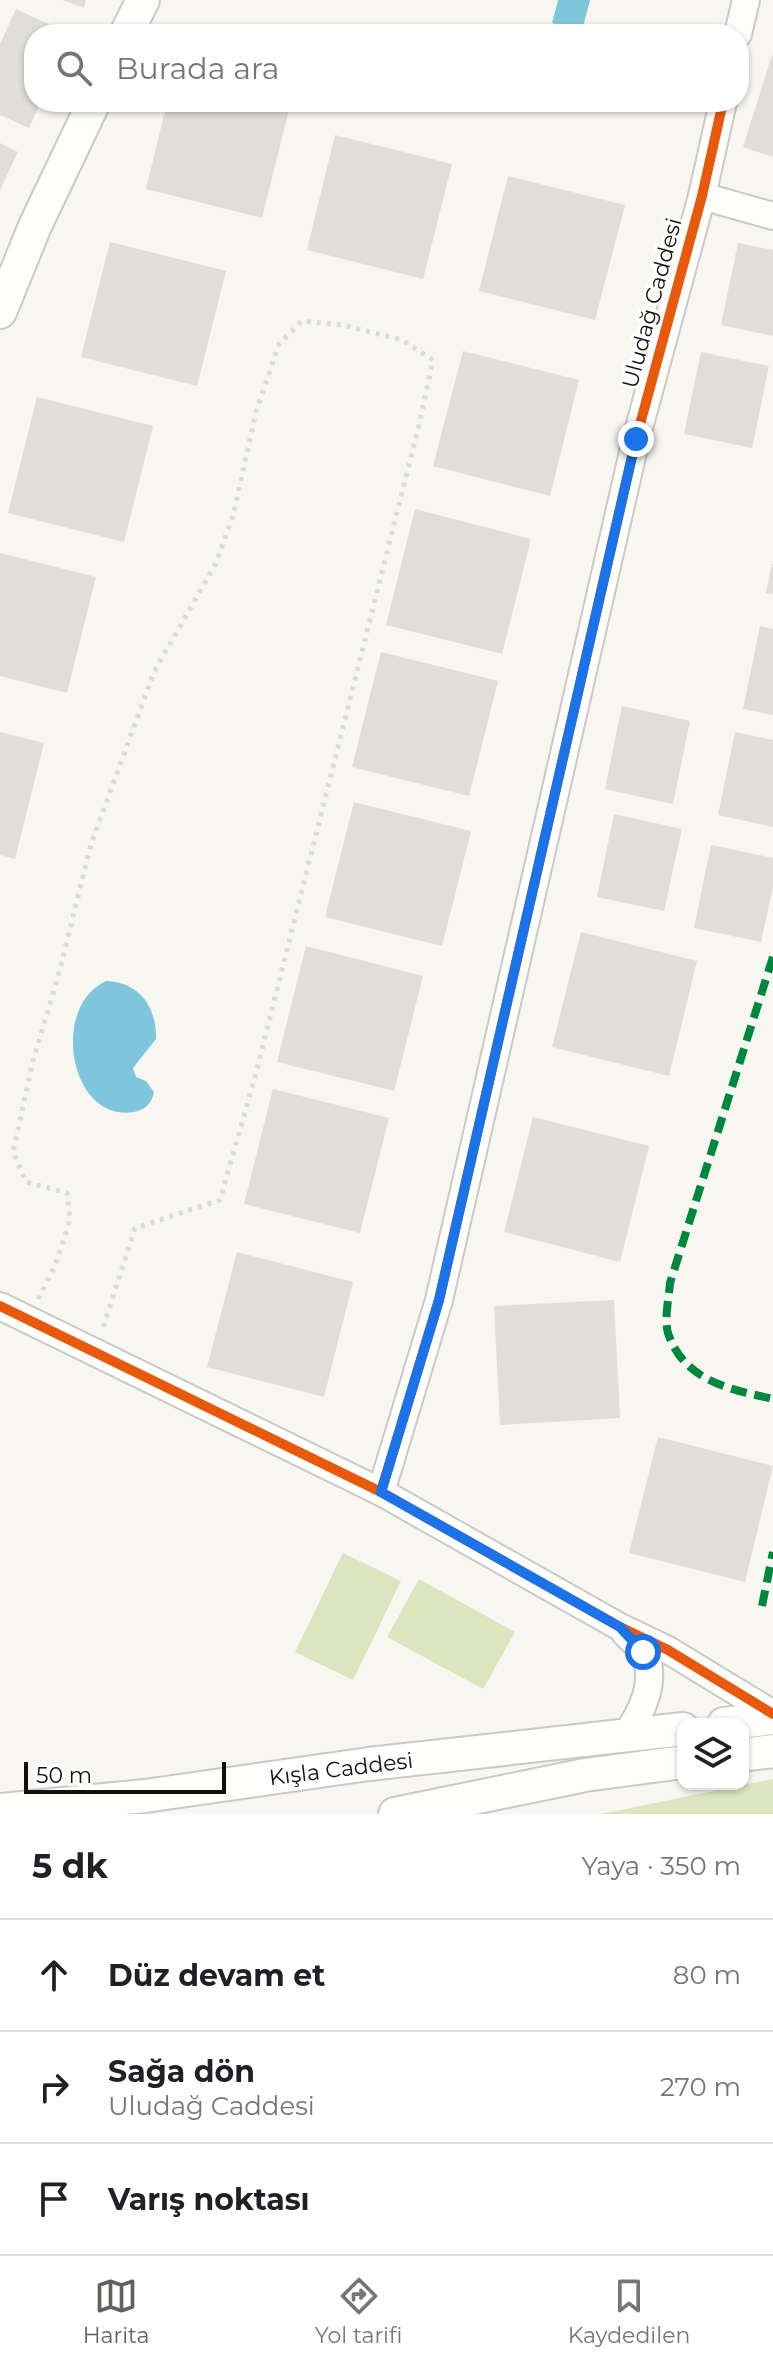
<!DOCTYPE html>
<html lang="tr">
<meta charset="utf-8">
<style>
:root{--surface:#fff;--page:#f2f2f2;--text:#202124;--muted:#757577;--line:#e0e0e0;--accent:#62605c}
body{margin:0;font-family:Montserrat,sans-serif;background:var(--page);color:var(--text)}
.controls{position:absolute;right:24px;bottom:24px;display:grid;overflow:hidden;border-radius:16px;box-shadow:0 2px 6px #0004}
.controls button{width:72px;height:72px;display:grid;place-items:center;padding:0;border:0;border-bottom:2px solid var(--line);background:var(--surface);color:var(--text);font:40px sans-serif}
.scale{position:absolute;left:24px;bottom:20px;width:202px;box-sizing:border-box;padding-left:8px;border:4px solid #11100c;border-top:0;font-size:22px;line-height:28px;white-space:nowrap;color:#11100c;-webkit-text-stroke:6px #fff;paint-order:stroke}
.stop{position:absolute;width:24px;height:24px;margin:-18px;border:6px solid #1a73e8;border-radius:50%;background:#fff}
.stop.end{background:#1a73e8;border-color:#fff;box-shadow:0 2px 8px #0008}
.list{margin:0;padding:0;list-style:none}
h2{display:flex;justify-content:space-between;align-items:center;height:104px;margin:0;padding:0 32px;font-size:34px}
h2 small{font-size:26px;font-weight:400;color:var(--muted)}
.list li{display:grid;grid-template-columns:52px 1fr auto;gap:24px;align-items:center;box-sizing:border-box;height:112px;padding:0 32px;border-top:2px solid var(--line)}
.list b{display:block;font-size:30px;white-space:nowrap}
.list p{margin:0;font-size:26px;white-space:nowrap;color:var(--muted)}
.list em{font-size:26px;font-style:normal;color:var(--muted)}
.icon{flex:none;width:44px;height:44px;fill:none;stroke:currentColor;stroke-width:2;stroke-linecap:round;stroke-linejoin:round}
.map{position:relative;flex:none;width:773px;height:1814px;overflow:hidden}
.search{position:absolute;background:var(--surface);box-shadow:0 2px 6px #0004;left:24px;right:24px;top:24px;height:88px;display:flex;align-items:center;gap:20px;box-sizing:border-box;padding:0 28px;border-radius:32px;color:var(--muted);font-size:30px}
.sheet{height:440px;background:var(--surface)}
nav{display:flex;justify-content:space-around;align-items:center;box-sizing:border-box;height:112px;border-top:2px solid var(--line);background:var(--surface);font-size:22px;color:var(--muted)}
nav a{display:grid;justify-items:center;gap:4px}
nav .on{color:var(--accent)}
.map>svg:first-child{display:block}
</style>
<div class="map">
<svg width="773" height="1814" viewBox="0 0 773 1814">
<rect width="100%" height="100%" fill="#f8f6f0"/>
<g fill="#dce5bd">
<polygon points="343,1553 401,1581 353,1680 295,1652"/>
<polygon points="419,1579 515,1632 483,1689 387,1637"/>
<polygon points="773,1779 773,1814 601,1814"/>
</g>
<g fill="#7fc6dd">
<polygon points="558,0 590,0 582,31 576,30 574,34 557,34 559,25 552,23"/>
<path d="M 106,981 C 139,982 157,1007 156,1039 L 133,1068 L 136,1077 L 146,1081 L 154,1092 C 152,1103 145,1110 134,1112 C 69,1123 50,1006 106,981 Z"/>
</g>
<g fill="#e0deda">
<polygon points="62,0 86,0 84,8"/>
<polygon points="16,9 70,34 34,34 34,102 41,102 29,128 0,115 0,44"/>
<polygon points="772,55 773,55 773,157 743,147"/>
<polygon points="167,102 291,102 262,218 146,189"/>
<polygon points="335,135 452,164 423,279 307,250"/>
<polygon points="0,143 18,152 0,190"/>
<polygon points="508,176 625,205 595,320 479,291"/>
<polygon points="110,242 226,271 197,386 81,357"/>
<polygon points="738,243 773,250 773,336 721,325"/>
<polygon points="463,351 579,380 550,496 433,466"/>
<polygon points="701,352 769,366 752,448 684,434"/>
<polygon points="37,397 153,426 124,542 8,513"/>
<polygon points="415,509 531,539 502,654 386,625"/>
<polygon points="0,553 96,577 67,693 0,676"/>
<polygon points="772,564 773,564 773,594 766,593"/>
<polygon points="760,626 773,629 773,715 743,709"/>
<polygon points="381,652 498,681 469,796 352,767"/>
<polygon points="622,706 690,721 673,804 605,789"/>
<polygon points="0,732 44,743 15,859 0,855"/>
<polygon points="735,732 773,740 773,827 718,815"/>
<polygon points="354,802 471,831 442,946 325,917"/>
<polygon points="614,814 682,829 664,911 597,897"/>
<polygon points="711,845 773,858 773,887 761,942 694,928"/>
<polygon points="581,932 697,961 669,1076 552,1047"/>
<polygon points="306,946 423,976 394,1091 277,1062"/>
<polygon points="273,1089 389,1118 360,1233 244,1204"/>
<polygon points="533,1117 649,1146 620,1262 504,1232"/>
<polygon points="237,1252 353,1282 324,1397 207,1367"/>
<polygon points="614,1300 620,1418 500,1425 494,1306"/>
<polygon points="658,1437 773,1466 745,1582 629,1553"/>
</g>
<g fill="none" stroke-linecap="round" stroke-linejoin="round">
<g stroke="#cbc9c5" stroke-width="30">
<g id="minor">
<polyline points="738,34 746,0"/>
<polyline points="702,196 773,216"/>
<polyline points="0,1306 381,1492 620,1627 668,1650 773,1714"/>
<polyline points="381,1492 439,1300 636,439 702,196 723,102"/>
<path d="M 625,1633 C 630,1639 639,1645 643,1652 C 659,1679 641,1714 625,1736"/>
</g>
</g>
<g stroke="#cbc9c5" stroke-width="36">
<g id="tertiary">
<polyline points="126,34 143,0"/>
<polyline points="0,312 35,226 94,102"/>
<polyline points="724,1724 773,1718"/>
<polyline points="743,1755 773,1751"/>
<polyline points="0,1810 145,1796 369,1764 683,1729"/>
<polyline points="395,1814 585,1775 683,1762"/>
</g>
</g>
<polyline stroke="#dbdbd9" stroke-width="5" stroke-dasharray="4 6" stroke-linecap="butt" points="38,1299 55,1266 70,1220 67,1193 26,1182 13,1152 33,1061 58,977 91,844 154,672 216,563 233,516 256,412 279,344 302,321 343,325 402,340 433,360 419,425 255,1077 220,1200 135,1228 102,1331"/>
<use href="#minor" stroke="#fefefd" stroke-width="26"/>
<use href="#tertiary" stroke="#fefefd" stroke-width="32"/>
<g stroke="#00873e" stroke-width="8" stroke-dasharray="16 8" stroke-linecap="butt">
<path d="M 773,957 L 670,1283 C 669,1297 664,1319 668,1333 C 684,1381 729,1389 773,1399"/>
<polyline points="762,1606 773,1552"/>
</g>
<g stroke="#fff" stroke-width="15">
<g id="cycleway">
<polyline points="0,1306 381,1492 620,1627 668,1650 773,1714"/>
<polyline points="381,1492 439,1300 636,439 702,196 723,102"/>
</g>
</g>
<use href="#cycleway" stroke="#e8590c" stroke-width="10"/>
</g>
<g fill="none" stroke-linecap="round" stroke-linejoin="round">
<polyline stroke="#1a73e8" stroke-width="10" points="636,439 439,1300 381,1492 620,1627 643,1652"/>
</g>
<g text-anchor="middle" dominant-baseline="central" stroke-width="6" stroke-linejoin="round" paint-order="stroke">
<g font-size="22" fill="#11100c" stroke="#fff">
<text transform="translate(652 303) rotate(-75)">Uludağ Caddesi</text>
<text transform="translate(341 1769) rotate(-7)">Kışla Caddesi</text>
</g>
</g>
</svg>
<div class="controls">
<button><svg class="icon" aria-label="layers" viewBox="0 0 24 24"><path d="M12 4l9 5-9 5-9-5zM3 14l9 5 9-5"/></svg></button>
</div>
<div class="scale">50 m</div>
<div class="stop" style="left:643px;top:1652px"></div>
<div class="stop end" style="left:636px;top:439px"></div>
<div class="search"><svg class="icon" aria-label="search" viewBox="0 0 24 24"><circle cx="10" cy="10" r="6"/><path d="M15 15l6 6"/></svg>Burada ara</div>
</div>
<section class="sheet">
<h2>5 dk<small>Yaya · 350 m</small></h2>
<ul class="list">
<li><svg class="icon" aria-label="ahead" viewBox="0 0 24 24"><path d="M12 20V5M6 11l6-6 6 6"/></svg><div><b>Düz devam et</b></div><em>80 m</em></li>
<li><svg class="icon" aria-label="right" viewBox="0 0 24 24"><path d="M7 20v-9h11M14 6l5 5-5 5"/></svg><div><b>Sağa dön</b><p>Uludağ Caddesi</p></div><em>270 m</em></li>
<li><svg class="icon" aria-label="arrive" viewBox="0 0 24 24"><path d="M6 21V4h12l-3 4 3 4H6"/></svg><div><b>Varış noktası</b></div></li>
</ul>
</section>
<nav>
<a class="on"><svg class="icon" aria-label="map" viewBox="0 0 24 24"><path d="M3 6l6-2 6 2 6-2v14l-6 2-6-2-6 2zM9 4v14M15 6v14"/></svg>Harita</a>
<a><svg class="icon" aria-label="directions" viewBox="0 0 24 24"><path d="M12 3l9 9-9 9-9-9zM9 14v-3h6M13 9l2 2-2 2"/></svg>Yol tarifi</a>
<a><svg class="icon" aria-label="saved" viewBox="0 0 24 24"><path d="M7 4h10v16l-5-4-5 4z"/></svg>Kaydedilen</a>
</nav>
